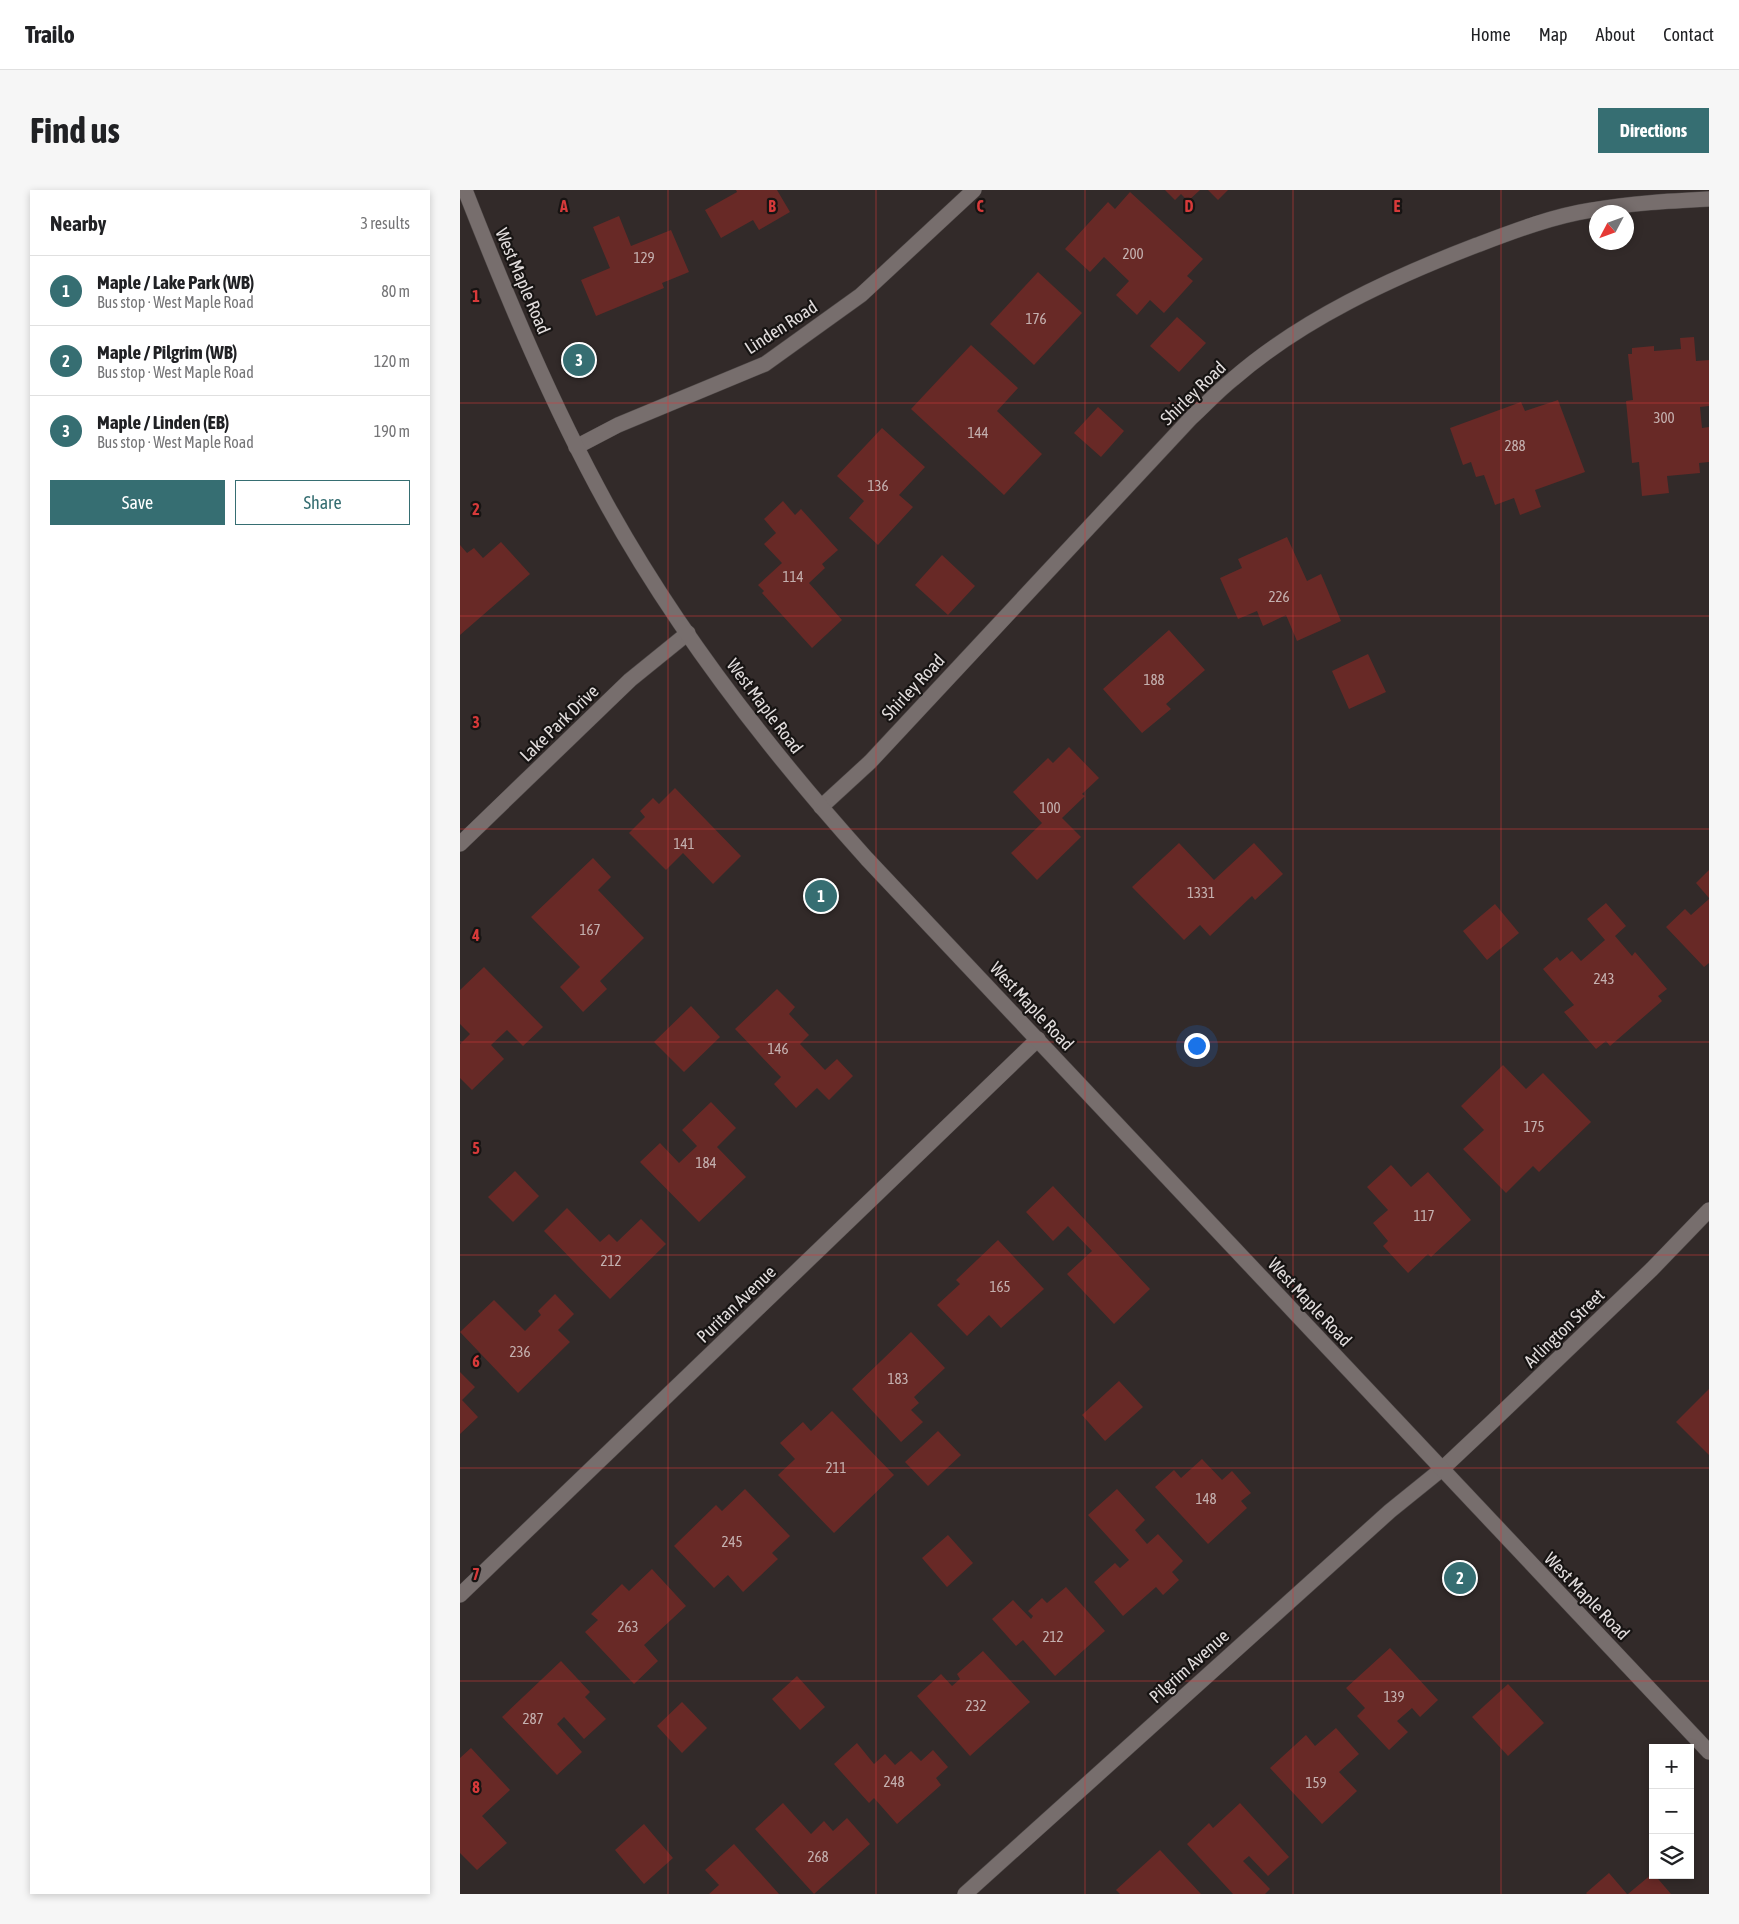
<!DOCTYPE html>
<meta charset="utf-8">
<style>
:root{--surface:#fff;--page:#f6f6f6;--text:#202124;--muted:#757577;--line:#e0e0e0;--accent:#366e72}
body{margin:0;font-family:"Asap Condensed",sans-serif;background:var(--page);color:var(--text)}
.controls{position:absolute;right:15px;bottom:15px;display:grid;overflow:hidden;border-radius:0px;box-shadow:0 2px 8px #0003}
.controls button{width:45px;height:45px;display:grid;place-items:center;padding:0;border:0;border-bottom:1px solid var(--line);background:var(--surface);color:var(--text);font:25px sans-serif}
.compass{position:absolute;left:1129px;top:15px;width:45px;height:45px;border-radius:50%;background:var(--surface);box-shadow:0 2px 8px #0003;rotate:229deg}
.you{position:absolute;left:736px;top:855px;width:18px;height:18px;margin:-12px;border:4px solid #fff;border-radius:50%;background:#1a73e8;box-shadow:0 0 0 8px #1a73e833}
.badge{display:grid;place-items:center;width:32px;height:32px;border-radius:50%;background:var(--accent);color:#fff;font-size:16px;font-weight:700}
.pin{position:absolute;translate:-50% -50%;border:2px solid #fff;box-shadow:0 1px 5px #0006}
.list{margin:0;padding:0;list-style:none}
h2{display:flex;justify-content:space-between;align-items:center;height:65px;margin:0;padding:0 20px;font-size:21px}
h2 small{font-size:16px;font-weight:400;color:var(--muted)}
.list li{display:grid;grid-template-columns:32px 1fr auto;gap:15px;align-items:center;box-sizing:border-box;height:70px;padding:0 20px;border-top:1px solid var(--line)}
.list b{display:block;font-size:19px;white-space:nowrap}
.list p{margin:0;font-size:16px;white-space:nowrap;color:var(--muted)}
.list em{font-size:16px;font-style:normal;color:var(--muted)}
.actions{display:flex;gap:10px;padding:15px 20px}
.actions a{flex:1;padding:11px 0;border:1px solid var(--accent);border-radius:0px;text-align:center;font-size:18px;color:var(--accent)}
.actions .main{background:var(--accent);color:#fff}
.icon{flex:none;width:28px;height:28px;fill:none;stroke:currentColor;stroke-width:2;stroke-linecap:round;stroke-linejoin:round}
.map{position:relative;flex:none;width:1249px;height:1704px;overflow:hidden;border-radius:0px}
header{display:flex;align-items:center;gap:30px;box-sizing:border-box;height:70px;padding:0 25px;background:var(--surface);border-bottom:1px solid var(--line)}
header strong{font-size:24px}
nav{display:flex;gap:28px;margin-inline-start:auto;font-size:18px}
.intro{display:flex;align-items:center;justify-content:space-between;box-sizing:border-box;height:120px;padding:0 30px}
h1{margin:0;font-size:35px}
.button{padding:12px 22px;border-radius:0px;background:var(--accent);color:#fff;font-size:18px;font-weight:700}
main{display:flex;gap:30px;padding:0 30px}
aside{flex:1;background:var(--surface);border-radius:0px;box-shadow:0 2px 8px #0003}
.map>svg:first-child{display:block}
</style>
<header>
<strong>Trailo</strong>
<nav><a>Home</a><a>Map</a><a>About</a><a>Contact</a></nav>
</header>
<div class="intro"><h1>Find us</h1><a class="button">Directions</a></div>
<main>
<aside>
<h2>Nearby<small>3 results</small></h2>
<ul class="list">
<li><span class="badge">1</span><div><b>Maple / Lake Park (WB)</b><p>Bus stop · West Maple Road</p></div><em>80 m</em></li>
<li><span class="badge">2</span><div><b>Maple / Pilgrim (WB)</b><p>Bus stop · West Maple Road</p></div><em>120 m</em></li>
<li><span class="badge">3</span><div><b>Maple / Linden (EB)</b><p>Bus stop · West Maple Road</p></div><em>190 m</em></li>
</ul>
<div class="actions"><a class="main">Save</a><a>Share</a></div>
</aside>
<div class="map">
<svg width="1249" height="1704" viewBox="0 0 1249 1704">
<rect width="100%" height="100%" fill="#322a29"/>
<g fill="#682926">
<polygon points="276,0 317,0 330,22 299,40 293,30 261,48 245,20 277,2"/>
<polygon points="705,0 740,0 728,11 721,4 715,10"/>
<polygon points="748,0 768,0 758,10"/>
<polygon points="670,2 743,69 727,86 733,91 704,123 690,110 677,125 656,105 669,91 644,67 630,82 605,59 648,12 655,19"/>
<polygon points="159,26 171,56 211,40 229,82 202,93 204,98 136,126 121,90 150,78 133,37"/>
<polygon points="578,82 622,123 574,175 530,134"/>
<polygon points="717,127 746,153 719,182 690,156"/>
<polygon points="1234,147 1236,171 1249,170 1249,216 1240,217 1242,238 1249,237 1249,272 1239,273 1240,283 1207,286 1209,303 1182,306 1179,272 1172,273 1166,211 1173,210 1168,164 1172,164 1172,158 1194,156 1194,161 1221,159 1220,148"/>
<polygon points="511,155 558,198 537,221 582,264 544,305 451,219"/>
<polygon points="1098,210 1125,282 1075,300 1081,317 1060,325 1054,308 1035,315 1024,285 1016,287 1011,272 1003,275 990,238 1061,212 1065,221"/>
<polygon points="638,217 664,241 641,267 614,243"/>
<polygon points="422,238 465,277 439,305 453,317 418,355 389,328 404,311 377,286"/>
<polygon points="323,311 335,325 341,319 378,360 362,374 365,378 349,393 382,430 352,458 302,403 304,401 298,395 322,373 304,354 316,343 304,329"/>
<polygon points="827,347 847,391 861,384 881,431 837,451 826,425 803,436 797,421 778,429 760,388 782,378 778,369"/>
<polygon points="41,352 70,384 0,445 0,355 7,363 14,358 23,368"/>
<polygon points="482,365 515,396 488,425 455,395"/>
<polygon points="709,440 745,480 706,514 711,519 682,543 643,499"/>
<polygon points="908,464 926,502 889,519 872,481"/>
<polygon points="609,557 639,588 622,604 625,606 602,628 621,647 577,690 551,663 582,633 553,602 588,568 593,573"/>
<polygon points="215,598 281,666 253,694 223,663 206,680 169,643 185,627 180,621 193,608 199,614"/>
<polygon points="719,653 754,690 794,653 823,684 795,710 792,706 750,746 740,735 724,750 672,697"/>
<polygon points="133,668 151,687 138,700 184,748 140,791 147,799 123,822 100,797 120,777 71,727"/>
<polygon points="1249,680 1249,708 1236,693"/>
<polygon points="1249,709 1249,773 1244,777 1206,737 1225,719 1231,725"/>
<polygon points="1146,713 1166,736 1155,746 1172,766 1175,762 1207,799 1198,806 1202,811 1150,856 1146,851 1136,859 1104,822 1114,815 1083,779 1097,767 1100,771 1112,761 1121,771 1145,750 1127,729"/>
<polygon points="1035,714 1059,743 1027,770 1003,741"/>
<polygon points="24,777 83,837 63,856 47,840 31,855 44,869 12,900 0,888 0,854 10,844 0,834 0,800"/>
<polygon points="317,799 335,817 329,824 349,845 340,854 365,880 377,869 393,886 369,910 357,898 336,918 314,894 321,887 275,839"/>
<polygon points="231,816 260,847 224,882 194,852"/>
<polygon points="1043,875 1066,899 1083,883 1131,932 1079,982 1073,976 1046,1003 1003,959 1024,940 1001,916"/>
<polygon points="251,912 276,938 257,957 286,987 239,1032 180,972 200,953 219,973 237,956 222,940"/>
<polygon points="931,975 951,997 968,982 1011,1030 971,1067 968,1064 948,1083 923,1056 928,1051 913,1033 928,1020 907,997"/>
<polygon points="55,981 79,1006 53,1032 28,1007"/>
<polygon points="593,996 690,1099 654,1134 607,1084 632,1061 608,1036 593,1051 566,1022"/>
<polygon points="107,1018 140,1052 149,1044 157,1052 181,1029 206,1054 150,1109 84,1041"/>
<polygon points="538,1050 584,1099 541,1138 529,1125 507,1146 477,1115 500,1094 496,1090"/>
<polygon points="95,1104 114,1124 98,1140 110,1152 58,1203 0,1142 34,1110 65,1141 81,1125 78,1121"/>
<polygon points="451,1142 485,1178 454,1207 459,1213 451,1220 463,1232 441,1252 392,1199"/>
<polygon points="0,1182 15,1197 2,1210 18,1227 0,1244"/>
<polygon points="659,1191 683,1217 645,1251 622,1225"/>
<polygon points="1249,1199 1249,1265 1216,1232"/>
<polygon points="372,1221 434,1285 374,1343 318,1285 335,1269 320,1253 343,1232 351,1241"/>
<polygon points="478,1241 501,1265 468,1296 445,1272"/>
<polygon points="742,1269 762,1290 772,1281 791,1303 781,1311 787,1318 748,1354 695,1297 714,1280 721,1288"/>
<polygon points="285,1299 330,1346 312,1363 318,1369 283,1402 268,1385 254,1398 214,1356 256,1315 262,1321"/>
<polygon points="657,1299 685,1330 675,1340 687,1354 698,1344 723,1371 712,1382 719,1390 703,1405 696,1397 663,1426 634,1392 655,1373 660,1378 669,1370 628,1325"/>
<polygon points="488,1345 513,1373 487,1397 462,1368"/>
<polygon points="192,1379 226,1416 184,1455 198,1471 174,1494 125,1442 138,1430 131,1424 162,1394 169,1401"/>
<polygon points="606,1397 645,1441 595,1486 563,1450 556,1456 532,1429 553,1410 571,1429 573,1426 568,1421 582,1408 587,1413"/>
<polygon points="930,1458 978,1510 960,1527 952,1518 937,1531 948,1542 929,1560 897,1526 905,1518 886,1498"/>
<polygon points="523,1461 570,1512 510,1566 457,1506 481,1484 492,1496 500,1489 497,1484"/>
<polygon points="101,1471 130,1502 125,1507 146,1529 124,1549 104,1527 97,1534 122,1562 97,1585 42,1527"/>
<polygon points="337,1486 365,1517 340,1540 312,1509"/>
<polygon points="1048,1494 1084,1533 1048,1566 1012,1527"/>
<polygon points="222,1512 247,1538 222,1563 197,1536"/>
<polygon points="876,1538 899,1564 879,1582 897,1601 862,1634 810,1578 846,1545 855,1556"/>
<polygon points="397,1553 414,1574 425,1564 435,1575 451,1561 461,1571 473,1560 488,1577 476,1588 481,1595 437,1634 414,1608 409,1613 374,1574"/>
<polygon points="11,1558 50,1600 22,1626 47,1653 17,1680 0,1663 0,1568"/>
<polygon points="323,1613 351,1644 364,1631 373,1641 387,1628 410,1654 354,1704 295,1639"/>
<polygon points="780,1613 829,1667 808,1686 789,1666 783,1671 810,1699 805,1704 773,1704 727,1654 749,1633 753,1638"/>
<polygon points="184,1634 213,1668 184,1694 155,1660"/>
<polygon points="274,1654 319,1704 249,1704 259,1695 245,1680"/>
<polygon points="700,1660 741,1704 660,1704 656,1700"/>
<polygon points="1149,1683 1167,1704 1127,1704 1126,1703"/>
<polygon points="1193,1683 1211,1704 1168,1704"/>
</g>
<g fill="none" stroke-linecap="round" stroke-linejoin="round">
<g stroke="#4e4847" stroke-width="16">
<g id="minor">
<polyline points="116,257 158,235 305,174 401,105 514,0"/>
<path d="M 361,617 L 410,572 L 731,228 C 745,215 758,201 773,189 C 842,129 931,88 1017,55 C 1054,41 1093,26 1132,20 C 1171,13 1210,11 1249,9"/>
<polyline points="0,654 170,490 228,443"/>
<polyline points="0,1405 578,849"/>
<polyline points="505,1704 930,1321 982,1279 1033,1231 1192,1079 1249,1020"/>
</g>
</g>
<g stroke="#4e4847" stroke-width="16">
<path id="secondary" d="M 5,0 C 47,107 91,213 146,313 C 217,442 309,560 407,669 L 1249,1562"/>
</g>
<use href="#minor" stroke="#776e6d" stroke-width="15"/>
<use href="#secondary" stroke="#776e6d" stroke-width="15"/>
</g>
<path fill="none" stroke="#d73a3a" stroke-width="1" stroke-opacity="0.55" d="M 208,0 L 208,1704M 416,0 L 416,1704M 625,0 L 625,1704M 833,0 L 833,1704M 1041,0 L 1041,1704M 0,213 L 1249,213M 0,426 L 1249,426M 0,639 L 1249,639M 0,852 L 1249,852M 0,1065 L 1249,1065M 0,1278 L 1249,1278M 0,1491 L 1249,1491"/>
<g text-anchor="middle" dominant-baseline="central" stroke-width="4.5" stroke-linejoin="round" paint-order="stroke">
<g font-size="15" fill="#c4b0af">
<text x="673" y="63">200</text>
<text x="184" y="67">129</text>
<text x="576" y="128">176</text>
<text x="1204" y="227">300</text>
<text x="518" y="242">144</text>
<text x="1055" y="255">288</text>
<text x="418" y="295">136</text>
<text x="333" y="386">114</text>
<text x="819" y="406">226</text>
<text x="694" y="489">188</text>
<text x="590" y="617">100</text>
<text x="224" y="653">141</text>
<text x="741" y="702">1331</text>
<text x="130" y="739">167</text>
<text x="1144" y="788">243</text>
<text x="318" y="858">146</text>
<text x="1074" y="936">175</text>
<text x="246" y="972">184</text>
<text x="964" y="1025">117</text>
<text x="151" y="1070">212</text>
<text x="540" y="1096">165</text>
<text x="60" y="1161">236</text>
<text x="438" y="1188">183</text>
<text x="376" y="1277">211</text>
<text x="746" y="1308">148</text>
<text x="272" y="1351">245</text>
<text x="168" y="1436">263</text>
<text x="593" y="1446">212</text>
<text x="934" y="1506">139</text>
<text x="516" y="1515">232</text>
<text x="73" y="1528">287</text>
<text x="434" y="1591">248</text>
<text x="856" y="1592">159</text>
<text x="358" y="1666">268</text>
</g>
<g font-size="18" fill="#e2dddd" stroke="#171413">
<text transform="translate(63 91) rotate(67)">West Maple Road</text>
<text transform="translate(321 137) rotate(-33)">Linden Road</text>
<text transform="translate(733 203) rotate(-44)">Shirley Road</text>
<text transform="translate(453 497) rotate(-47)">Shirley Road</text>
<text transform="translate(305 516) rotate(53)">West Maple Road</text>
<text transform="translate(99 533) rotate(-44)">Lake Park Drive</text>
<text transform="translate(572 816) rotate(47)">West Maple Road</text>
<text transform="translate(850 1112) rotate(47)">West Maple Road</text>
<text transform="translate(276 1114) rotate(-44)">Puritan Avenue</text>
<text transform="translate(1104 1138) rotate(-44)">Arlington Street</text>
<text transform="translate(1127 1406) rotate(46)">West Maple Road</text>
<text transform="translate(729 1476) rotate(-42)">Pilgrim Avenue</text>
</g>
</g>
<g font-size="16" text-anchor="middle" font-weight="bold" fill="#d73a3a" stroke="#171413" stroke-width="4.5" stroke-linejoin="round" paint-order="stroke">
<text x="104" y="22">A</text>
<text x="312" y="22">B</text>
<text x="520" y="22">C</text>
<text x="729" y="22">D</text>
<text x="937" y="22">E</text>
<text x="16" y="112">1</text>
<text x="16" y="325">2</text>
<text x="16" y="538">3</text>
<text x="16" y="751">4</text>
<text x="16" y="964">5</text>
<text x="16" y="1177">6</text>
<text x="16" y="1390">7</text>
<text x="16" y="1603">8</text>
</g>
</svg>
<div class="controls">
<button>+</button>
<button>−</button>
<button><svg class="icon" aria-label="layers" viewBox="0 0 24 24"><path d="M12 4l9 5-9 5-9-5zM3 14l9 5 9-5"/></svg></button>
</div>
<svg class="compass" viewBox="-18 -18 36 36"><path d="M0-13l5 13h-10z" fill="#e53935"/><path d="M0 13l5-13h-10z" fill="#757577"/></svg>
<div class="you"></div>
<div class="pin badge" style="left:361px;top:706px">1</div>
<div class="pin badge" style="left:1000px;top:1388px">2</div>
<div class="pin badge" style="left:119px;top:170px">3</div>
</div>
</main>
